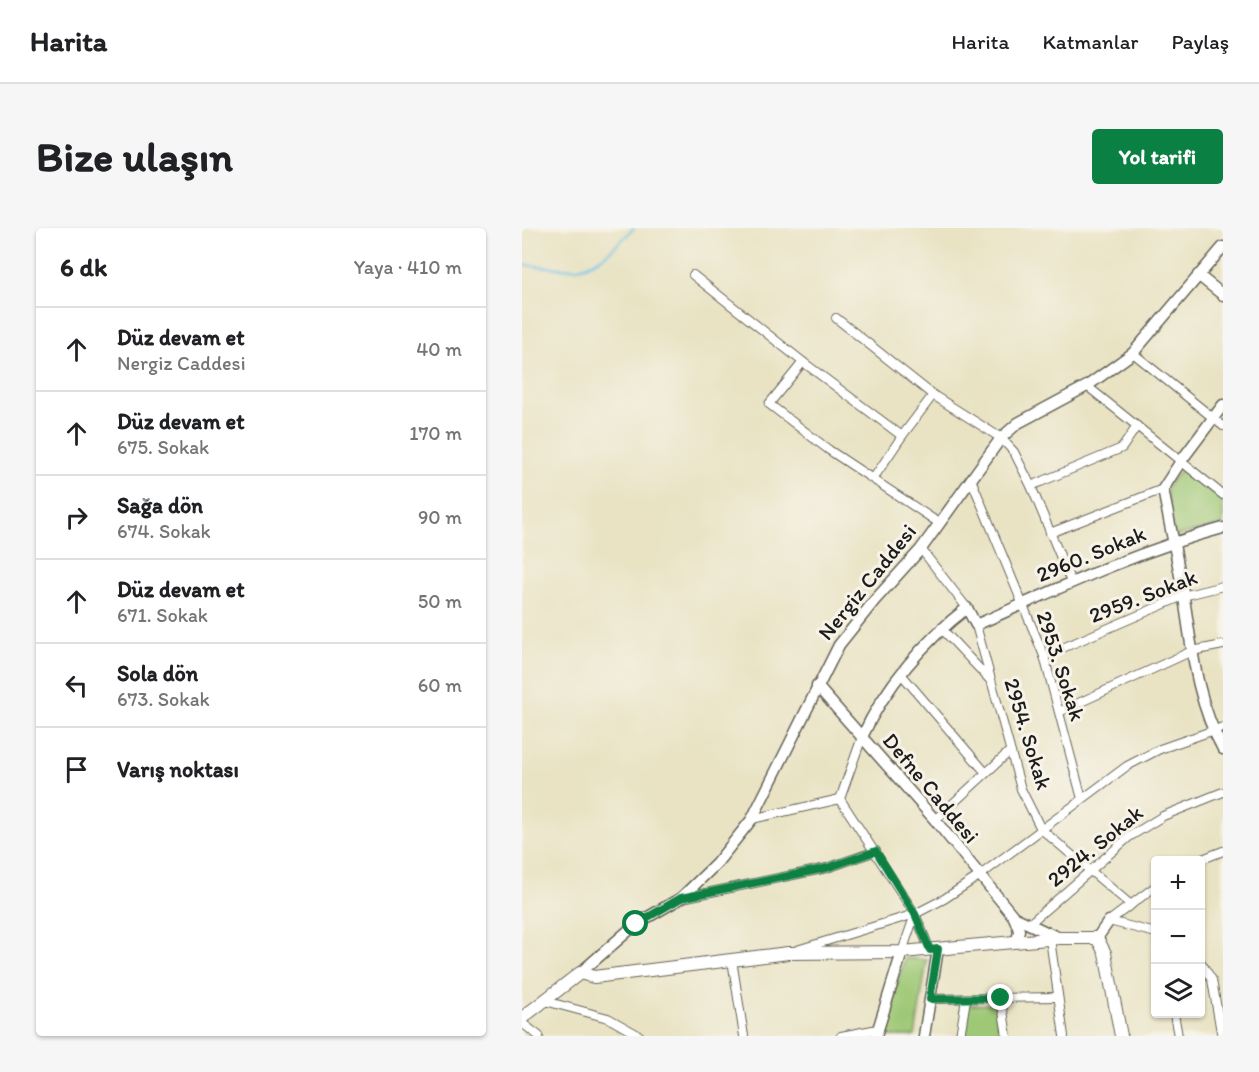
<!DOCTYPE html>
<html lang="tr">
<meta charset="utf-8">
<style>
:root{--surface:#fff;--page:#f6f6f6;--text:#202124;--muted:#757577;--line:#e0e0e0;--accent:#0b8043}
body{margin:0;font-family:Itim,sans-serif;background:var(--page);color:var(--text)}
.controls{position:absolute;right:18px;bottom:18px;display:grid;overflow:hidden;border-radius:6px;box-shadow:0 2px 4px #0004}
.controls button{width:54px;height:54px;display:grid;place-items:center;padding:0;border:0;border-bottom:2px solid var(--line);background:var(--surface);color:var(--text);font:30px sans-serif}
.stop{position:absolute;width:18px;height:18px;margin:-14px;border:4px solid #0b8043;border-radius:50%;background:#fff}
.stop.end{background:#0b8043;border-color:#fff;box-shadow:0 2px 6px #0008}
.list{margin:0;padding:0;list-style:none}
h2{display:flex;justify-content:space-between;align-items:center;height:78px;margin:0;padding:0 24px;font-size:26px}
h2 small{font-size:20px;font-weight:400;color:var(--muted)}
.list li{display:grid;grid-template-columns:39px 1fr auto;gap:18px;align-items:center;box-sizing:border-box;height:84px;padding:0 24px;border-top:2px solid var(--line)}
.list b{display:block;font-size:22px;white-space:nowrap}
.list p{margin:0;font-size:20px;white-space:nowrap;color:var(--muted)}
.list em{font-size:20px;font-style:normal;color:var(--muted)}
.icon{flex:none;width:33px;height:33px;fill:none;stroke:currentColor;stroke-width:2;stroke-linecap:round;stroke-linejoin:round}
.map{position:relative;flex:none;width:701px;height:808px;overflow:hidden;border-radius:6px}
header{display:flex;align-items:center;gap:36px;box-sizing:border-box;height:84px;padding:0 30px;background:var(--surface);border-bottom:2px solid var(--line)}
header strong{font-size:28px}
nav{display:flex;gap:33px;margin-inline-start:auto;font-size:21px}
.intro{display:flex;align-items:center;justify-content:space-between;box-sizing:border-box;height:144px;padding:0 36px}
h1{margin:0;font-size:42px}
.button{padding:15px 27px;border-radius:6px;background:var(--accent);color:#fff;font-size:21px;font-weight:700}
main{display:flex;gap:36px;padding:0 36px}
aside{flex:1;background:var(--surface);border-radius:6px;box-shadow:0 2px 4px #0004}
.map>svg:first-child{display:block}
</style>
<header>
<strong>Harita</strong>
<nav><a>Harita</a><a>Katmanlar</a><a>Paylaş</a></nav>
</header>
<div class="intro"><h1>Bize ulaşın</h1><a class="button">Yol tarifi</a></div>
<main>
<aside>
<h2>6 dk<small>Yaya · 410 m</small></h2>
<ul class="list">
<li><svg class="icon" aria-label="ahead" viewBox="0 0 24 24"><path d="M12 20V5M6 11l6-6 6 6"/></svg><div><b>Düz devam et</b><p>Nergiz Caddesi</p></div><em>40 m</em></li>
<li><svg class="icon" aria-label="ahead" viewBox="0 0 24 24"><path d="M12 20V5M6 11l6-6 6 6"/></svg><div><b>Düz devam et</b><p>675. Sokak</p></div><em>170 m</em></li>
<li><svg class="icon" aria-label="right" viewBox="0 0 24 24"><path d="M7 20v-9h11M14 6l5 5-5 5"/></svg><div><b>Sağa dön</b><p>674. Sokak</p></div><em>90 m</em></li>
<li><svg class="icon" aria-label="ahead" viewBox="0 0 24 24"><path d="M12 20V5M6 11l6-6 6 6"/></svg><div><b>Düz devam et</b><p>671. Sokak</p></div><em>50 m</em></li>
<li><svg class="icon" aria-label="left" viewBox="0 0 24 24"><path d="M17 20v-9H6M10 6l-5 5 5 5"/></svg><div><b>Sola dön</b><p>673. Sokak</p></div><em>60 m</em></li>
<li><svg class="icon" aria-label="arrive" viewBox="0 0 24 24"><path d="M6 21V4h12l-3 4 3 4H6"/></svg><div><b>Varış noktası</b></div></li>
</ul>
</aside>
<div class="map">
<svg width="701" height="808" viewBox="0 0 701 808">
<rect width="100%" height="100%" fill="#f7f3e8"/>
<filter id="ink" filterUnits="userSpaceOnUse"><feTurbulence type="fractalNoise" baseFrequency=".0167" numOctaves="2"/><feDisplacementMap in="SourceGraphic" scale="12" xChannelSelector="R" yChannelSelector="G"/><feConvolveMatrix kernelMatrix="1 2 1 2 8 2 1 2 1" color-interpolation-filters="sRGB"/></filter>
<filter id="wash" filterUnits="userSpaceOnUse"><feTurbulence type="fractalNoise" baseFrequency=".008" numOctaves="4" result="noise"/><feDisplacementMap in="SourceGraphic" scale="24" xChannelSelector="R" yChannelSelector="G"/><feGaussianBlur stdDeviation="1.35" result="paint"/><feColorMatrix in="noise" values="0 0 0 0 0 0 0 0 0 0 0 0 0 0 0 0 0 1.4 0 .05"/><feComposite in="paint" operator="in"/></filter>
<g filter="url(#wash)">
<rect width="100%" height="100%" fill="#e9e3c4"/>
<g fill="#9ec875" stroke="#5d7248" stroke-width="1.5">
<polygon points="660,240 701,272 701,297 653,308 644,260"/>
<polygon points="383,730 405,732 393,808 358,808"/>
<polygon points="473,776 478,808 443,808 447,777"/>
</g>
<g fill="none" stroke-linecap="round" stroke-linejoin="round">
<path stroke="#6cc0e8" stroke-width="2" d="M 0,37 C 18,38 38,42 56,40 C 78,36 97,15 112,0"/>
</g>
</g>
<g filter="url(#ink)">
<g fill="none" stroke-linecap="round" stroke-linejoin="round">
<g stroke="#646257" stroke-width="10">
<g id="minor">
<polyline points="171,47 281,134 380,208"/>
<polyline points="314,90 411,167"/>
<polyline points="611,125 701,198"/>
<polyline points="281,134 247,176 307,222 417,295"/>
<polyline points="565,158 701,267"/>
<polyline points="351,251 380,208 411,167 479,210 492,224 509,258 549,354"/>
<polyline points="449,251 522,428 560,571"/>
<polyline points="509,258 600,220 615,198"/>
<polyline points="528,305 641,261"/>
<polyline points="399,321 445,380"/>
<polyline points="454,397 499,561 519,601 609,677"/>
<polyline points="419,400 468,452"/>
<polyline points="522,428 661,368 701,358"/>
<polyline points="380,447 464,545"/>
<polyline points="537,484 670,423 701,417"/>
<polyline points="318,571 393,686 408,722"/>
<polyline points="230,591 318,571 340,509"/>
<polyline points="413,592 488,523"/>
<polyline points="678,632 701,623"/>
<polyline points="160,670 305,640 354,623"/>
<polyline points="587,693 634,658"/>
<polyline points="587,693 634,705"/>
<polyline points="507,696 607,609 641,588 701,564"/>
<polyline points="528,711 542,808"/>
<polyline points="275,722 393,686 422,671 457,648 605,538 638,521 701,499"/>
<polyline points="380,724 393,686"/>
<polyline points="210,732 222,808"/>
<polyline points="678,733 690,752 699,804"/>
<polyline points="479,770 485,808"/>
<polyline points="408,771 536,769"/>
<polyline points="23,773 86,790 118,808"/>
<polyline points="652,786 656,808"/>
<polyline points="0,795 17,808"/>
<polyline points="319,808 356,801"/>
<polyline points="438,808 444,771"/>
</g>
</g>
<g stroke="#646257" stroke-width="13">
<g id="tertiary">
<polyline points="676,47 701,67"/>
<path d="M 701,177 L 659,233 L 641,261 C 648,298 656,334 662,370 C 670,421 675,475 701,521"/>
<polyline points="295,458 413,592 492,689"/>
<path d="M 340,509 C 363,459 402,413 445,380 L 454,397 C 535,361 615,323 701,300"/>
<polyline points="575,710 587,693"/>
<polyline points="495,714 497,702 492,689 537,710"/>
<polyline points="58,745 114,696 159,670 194,636 230,591 317,417 353,372 399,321 479,210 496,195 565,158 611,125 701,19"/>
<polyline points="354,808 380,724"/>
<polyline points="402,808 416,721"/>
</g>
</g>
<g stroke="#646257" stroke-width="14">
<polyline id="secondary" points="0,790 58,745 72,749 266,725 380,724 537,710 575,710 583,725 599,808"/>
</g>
<use href="#minor" stroke="#fff" stroke-width="8"/>
<use href="#tertiary" stroke="#fff" stroke-width="10"/>
<use href="#secondary" stroke="#fff" stroke-width="12"/>
</g>
</g>
<g fill="none" stroke-linecap="round" stroke-linejoin="round" filter="url(#ink)">
<polyline stroke="#0b8043" stroke-width="8" points="114,696 159,670 305,640 354,623 393,686 408,722 416,721 408,771 479,770"/>
</g>
<g text-anchor="middle" dominant-baseline="central" stroke-width="6" stroke-linejoin="round" paint-order="stroke">
<g font-size="22" fill="#1c1c1c" stroke="#f7f3e8">
<text transform="translate(569 326) rotate(-22)">2960. Sokak</text>
<text transform="translate(345 354) rotate(-51)">Nergiz Caddesi</text>
<text transform="translate(621 368) rotate(-21)">2959. Sokak</text>
<text transform="translate(539 438) rotate(72)">2953. Sokak</text>
<text transform="translate(506 506) rotate(73)">2954. Sokak</text>
<text transform="translate(409 560) rotate(50)">Defne Caddesi</text>
<text transform="translate(573 618) rotate(-39)">2924. Sokak</text>
</g>
</g>
</svg>
<div class="controls">
<button>+</button>
<button>−</button>
<button><svg class="icon" aria-label="layers" viewBox="0 0 24 24"><path d="M12 4l9 5-9 5-9-5zM3 14l9 5 9-5"/></svg></button>
</div>
<div class="stop" style="left:114px;top:696px"></div>
<div class="stop end" style="left:479px;top:770px"></div>
</div>
</main>
